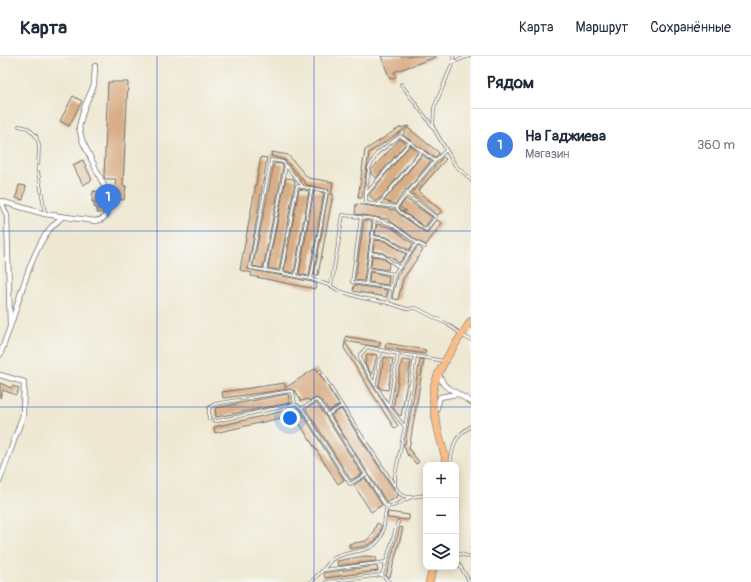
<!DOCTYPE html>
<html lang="ru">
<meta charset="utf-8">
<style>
:root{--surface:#fff;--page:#f6f6f7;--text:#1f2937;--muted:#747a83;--line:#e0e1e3;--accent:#b45309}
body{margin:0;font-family:Pangolin,sans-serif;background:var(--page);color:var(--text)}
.controls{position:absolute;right:12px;bottom:12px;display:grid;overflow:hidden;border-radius:8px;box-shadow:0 2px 10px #0003}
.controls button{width:36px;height:36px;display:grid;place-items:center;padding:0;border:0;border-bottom:1px solid var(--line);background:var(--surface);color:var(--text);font:20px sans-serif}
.you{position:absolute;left:290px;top:362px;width:14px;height:14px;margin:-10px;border:3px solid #fff;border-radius:50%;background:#1a73e8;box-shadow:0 0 0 6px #1a73e833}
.badge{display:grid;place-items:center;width:26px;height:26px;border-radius:50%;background:var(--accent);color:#fff;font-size:13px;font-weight:700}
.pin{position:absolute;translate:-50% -33px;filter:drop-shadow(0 1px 2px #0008)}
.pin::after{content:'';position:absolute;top:21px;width:14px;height:12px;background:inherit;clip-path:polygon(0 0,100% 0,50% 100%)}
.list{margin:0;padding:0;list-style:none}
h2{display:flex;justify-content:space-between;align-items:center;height:52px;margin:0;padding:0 16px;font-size:17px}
h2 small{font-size:13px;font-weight:400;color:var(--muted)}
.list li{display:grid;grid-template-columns:26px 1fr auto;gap:12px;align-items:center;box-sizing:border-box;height:72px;padding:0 16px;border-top:1px solid var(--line)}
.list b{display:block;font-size:15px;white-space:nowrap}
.list p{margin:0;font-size:13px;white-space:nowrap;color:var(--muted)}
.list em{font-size:13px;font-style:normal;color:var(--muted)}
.icon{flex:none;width:22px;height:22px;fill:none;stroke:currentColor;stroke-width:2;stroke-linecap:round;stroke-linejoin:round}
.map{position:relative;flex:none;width:471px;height:526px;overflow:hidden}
header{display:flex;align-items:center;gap:24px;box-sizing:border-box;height:56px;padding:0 20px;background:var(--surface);border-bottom:1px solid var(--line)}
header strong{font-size:19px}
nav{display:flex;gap:22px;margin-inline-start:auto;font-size:14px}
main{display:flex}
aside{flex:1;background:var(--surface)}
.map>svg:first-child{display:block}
</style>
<header>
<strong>Карта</strong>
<nav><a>Карта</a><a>Маршрут</a><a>Сохранённые</a></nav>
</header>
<main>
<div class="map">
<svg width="471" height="526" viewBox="0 0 471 526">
<rect width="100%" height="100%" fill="#f6f6f2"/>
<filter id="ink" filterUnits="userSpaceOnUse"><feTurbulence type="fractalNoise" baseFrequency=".025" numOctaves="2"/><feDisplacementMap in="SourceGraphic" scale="8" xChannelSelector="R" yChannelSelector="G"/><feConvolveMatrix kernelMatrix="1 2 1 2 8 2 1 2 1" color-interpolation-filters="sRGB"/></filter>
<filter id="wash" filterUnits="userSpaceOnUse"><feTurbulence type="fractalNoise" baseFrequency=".012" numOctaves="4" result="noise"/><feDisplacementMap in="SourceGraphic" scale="16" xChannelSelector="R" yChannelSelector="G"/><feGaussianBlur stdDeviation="0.9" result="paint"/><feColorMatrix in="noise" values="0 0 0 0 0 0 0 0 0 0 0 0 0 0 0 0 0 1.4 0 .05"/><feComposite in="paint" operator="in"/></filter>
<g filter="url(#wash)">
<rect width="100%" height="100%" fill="#eee8d2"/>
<g id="blocks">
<g fill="#d9ae86">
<polygon points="381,0 436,0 436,1 394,16 396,21 390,23"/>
<polygon points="108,26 128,26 123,130 126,130 124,144 113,143 112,138 114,138 116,123 105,123 104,120"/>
<polygon points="73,40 82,45 69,70 60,65"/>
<polygon points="409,70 369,97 362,142 358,142 365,94 399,72"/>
<polygon points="408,72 438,96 439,97 435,102 403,79"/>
<polygon points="400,83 406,87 376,122 371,118 371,114"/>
<polygon points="410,89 418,96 380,143 378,143 376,146 369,139"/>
<polygon points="272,96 288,99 308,122 333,126 331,138 333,138 318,219 314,219 329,134 307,129 285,104 271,100"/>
<polygon points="422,99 431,105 407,134 406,133 395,148 384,145"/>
<polygon points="261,101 267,102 248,213 312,226 317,228 315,233 251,220 252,217 240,214"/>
<polygon points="443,101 446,103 418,135 442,155 438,159 411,137"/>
<polygon points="83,104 92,124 83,129 73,109"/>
<polygon points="274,107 282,108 283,110 263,212 253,210"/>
<polygon points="286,122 293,123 295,125 279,214 268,212"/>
<polygon points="19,129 26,130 23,144 16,142"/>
<polygon points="299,133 309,135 294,217 284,215"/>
<polygon points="93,135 103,137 105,141 104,155 103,157 97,157 97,152 94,151 95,146 92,146"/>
<polygon points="314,135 324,137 309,220 299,218"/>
<polygon points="406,143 432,161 425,171 402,155 407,155 399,151"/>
<polygon points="356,148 395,154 399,158 425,176 428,176 437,164 442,167 426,189 418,185 388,163 355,158"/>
<polygon points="364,164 372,166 364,225 355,224"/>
<polygon points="377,168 392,172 413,188 409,194 387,181 375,179"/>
<polygon points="375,184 385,185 406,198 399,207 390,200 389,201 383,197 373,195"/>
<polygon points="418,190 423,194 403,223 398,244 392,242 397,220"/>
<polygon points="372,200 381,201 389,207 388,214 371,211"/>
<polygon points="370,216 389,220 388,229 369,226"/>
<polygon points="354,229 387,234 386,241 353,235"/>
<polygon points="346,280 349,281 381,286 379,291 345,285"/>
<polygon points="345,286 398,370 394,372 344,292"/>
<polygon points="386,287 426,294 425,298 385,292"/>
<polygon points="367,298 377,299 372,319 365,308"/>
<polygon points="384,301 393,303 388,334 381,333 379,330"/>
<polygon points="420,303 424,304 409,393 419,406 416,408 408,398 408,400 404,390 404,387 405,388"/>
<polygon points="402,304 411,305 401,360 399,359 393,352"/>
<polygon points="316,312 339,349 329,355 323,346 317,342 309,345 309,343 301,345 295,335 290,333 223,342 222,336 285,327 285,332"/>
<polygon points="0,327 11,332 12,330 19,332 16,339 3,334 0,342"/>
<polygon points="288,338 290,347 216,361 215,352"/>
<polygon points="316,347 319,350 362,418 351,424 306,353"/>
<polygon points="298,352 300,354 344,424 338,428 294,359 215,377 214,371"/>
<polygon points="341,353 398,440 387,447 331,359"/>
<polygon points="365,422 382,449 371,456 354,429"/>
<polygon points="388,456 409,459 409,464 387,462"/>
<polygon points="377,467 381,469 380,478 375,485 366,490 350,493 349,488 366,485 372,479"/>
<polygon points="400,471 403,472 390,521 387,521 386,519"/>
<polygon points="365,500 376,501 376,505 338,510 337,505"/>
<polygon points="377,510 378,515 325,522 324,517"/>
</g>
</g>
</g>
<g filter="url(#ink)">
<use href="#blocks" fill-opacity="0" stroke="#6f6d65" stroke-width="1"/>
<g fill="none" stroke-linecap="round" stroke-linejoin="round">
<g stroke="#6f6d65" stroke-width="3.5">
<g id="lane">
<polyline points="453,6 469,0"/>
<polyline points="401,28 433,71 455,109 471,124"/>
<polyline points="19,70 28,72 36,80 39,89 38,116 45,157"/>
<polyline points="433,71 434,52 454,4 453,0"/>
<polyline points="435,105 410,86 366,138 366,147 396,151 435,105 446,94"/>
<polyline points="366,137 369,112 377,97 400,80 410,86"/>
<polyline points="378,149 422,95"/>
<polyline points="396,151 400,156 426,174 436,161 407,139"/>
<polyline points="361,161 352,226 391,232"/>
<polyline points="373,181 386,183 410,198"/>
<polyline points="417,187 391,168 375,163 343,159 331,230 339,235 362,242 388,247 407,253 416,252 447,268 460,277"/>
<polyline points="370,197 382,199 400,212"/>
<polyline points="368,213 394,218"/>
<polyline points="265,215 286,110"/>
<polyline points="281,217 250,212 271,104 283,106 303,131"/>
<polyline points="296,220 312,132"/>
<polyline points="311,223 281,217 297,130 327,135 311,223 331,230"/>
<polyline points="366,228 375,163"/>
<polyline points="388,247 394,218 417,187 425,191"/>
<polyline points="463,280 471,284"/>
<polyline points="320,315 342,350"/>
<polyline points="375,326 381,294"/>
<path d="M 295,348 L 293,336 L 290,335 L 215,348 L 209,352 L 209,363 L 217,365 L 295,348 L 302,352 L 316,344 L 321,348 L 385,449 C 394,453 401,445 409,442 C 414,440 421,440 426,439"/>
<polyline points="389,351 361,306 360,299 367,291 398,298"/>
<polyline points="302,352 350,428 365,419"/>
<polyline points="327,359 342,350 400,438 403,440 409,441"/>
<polyline points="405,371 389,351 398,298 415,300"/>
<path d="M 450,409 C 453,389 453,382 471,370"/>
<polyline points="395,430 395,419 406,365 415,300 444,305"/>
<polyline points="456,497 471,501"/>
<polyline points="456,504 470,526"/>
<path d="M 323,514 C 326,511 328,507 331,504 C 347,492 371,500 381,481 C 385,472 384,460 387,450"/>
<polyline points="311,526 323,514 386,506"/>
<polyline points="326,526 382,519"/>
<polyline points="389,526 382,519 398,466"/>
</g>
</g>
<g stroke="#6f6d65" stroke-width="6">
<g id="street">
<path d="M 0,145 L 45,158 L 95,165 C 108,164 111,152 109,140 L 82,84 L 79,71 L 84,52 L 94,29 L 95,10"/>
<path d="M 11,268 C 20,241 32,195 49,174 C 53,169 58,165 62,161"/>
<polyline points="0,299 10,271 7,160 1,146"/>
<polyline points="438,317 444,329 471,346"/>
<polyline points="0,319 24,326 23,359 0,424"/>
<polyline points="436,355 440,341 457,338"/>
</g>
</g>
<g stroke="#6f6d65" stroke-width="8">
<g id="primary">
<path d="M 447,409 C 442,387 432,358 433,336 C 435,315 459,283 471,265"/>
<polyline points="456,445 456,453"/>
<polyline points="429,526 434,511"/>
</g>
</g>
<use href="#lane" stroke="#fff" stroke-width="2"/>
<use href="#street" stroke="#fff" stroke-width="4.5"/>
<use href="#primary" stroke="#f8bd88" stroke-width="7"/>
</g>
</g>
<path fill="none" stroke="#1d4ed8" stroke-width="1" stroke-opacity="0.55" d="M 157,0 L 157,526M 314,0 L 314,526M 0,175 L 471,175M 0,351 L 471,351"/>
</svg>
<div class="controls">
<button>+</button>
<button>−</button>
<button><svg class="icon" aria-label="layers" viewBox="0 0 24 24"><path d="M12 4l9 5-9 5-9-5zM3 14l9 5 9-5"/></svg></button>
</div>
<div class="you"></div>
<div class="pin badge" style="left:108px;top:161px;background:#3f7fe0">1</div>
</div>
<aside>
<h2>Рядом<small></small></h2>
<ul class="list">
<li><span class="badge" style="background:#3f7fe0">1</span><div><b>На Гаджиева</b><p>Магазин</p></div><em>360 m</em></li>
</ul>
</aside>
</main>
